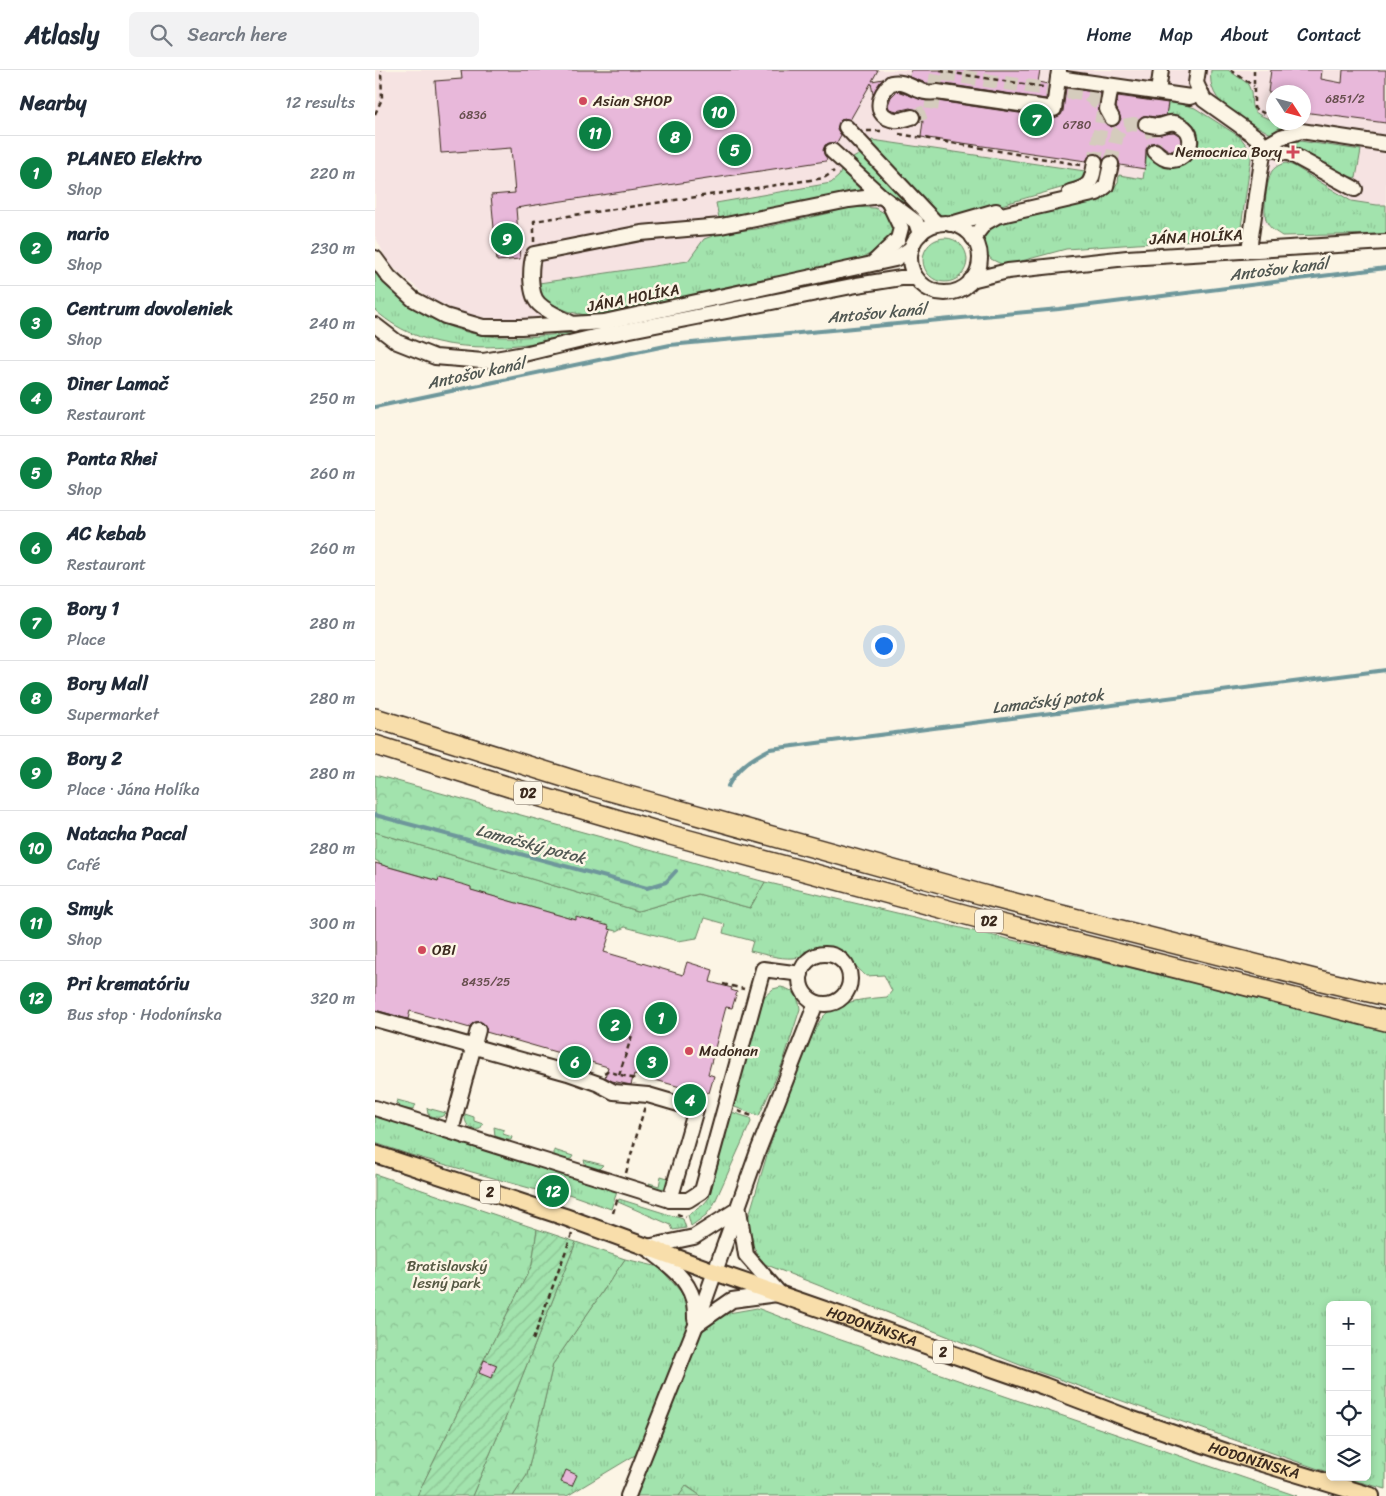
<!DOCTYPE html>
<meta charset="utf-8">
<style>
:root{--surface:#fff;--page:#f2f2f3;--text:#1f2937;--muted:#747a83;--line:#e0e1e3;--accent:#0b8043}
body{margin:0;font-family:Sriracha,sans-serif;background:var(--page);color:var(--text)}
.controls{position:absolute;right:15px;bottom:15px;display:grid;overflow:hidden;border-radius:8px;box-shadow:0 2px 8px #0003}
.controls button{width:45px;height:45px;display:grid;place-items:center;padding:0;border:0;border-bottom:1px solid var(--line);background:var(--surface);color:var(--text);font:25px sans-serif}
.compass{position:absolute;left:891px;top:15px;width:45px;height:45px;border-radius:50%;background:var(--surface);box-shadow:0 2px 8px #0003;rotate:126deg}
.you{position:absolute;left:508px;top:575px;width:18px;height:18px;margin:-12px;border:4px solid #fff;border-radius:50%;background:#1a73e8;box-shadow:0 0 0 8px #1a73e833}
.badge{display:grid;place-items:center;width:32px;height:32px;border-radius:50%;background:var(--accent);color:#fff;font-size:16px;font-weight:700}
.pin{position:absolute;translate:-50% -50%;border:2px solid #fff;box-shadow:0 1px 5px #0006}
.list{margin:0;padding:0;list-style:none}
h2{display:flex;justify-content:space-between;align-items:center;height:65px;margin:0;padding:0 20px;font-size:21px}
h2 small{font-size:16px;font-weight:400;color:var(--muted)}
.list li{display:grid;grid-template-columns:32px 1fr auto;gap:15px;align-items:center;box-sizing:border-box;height:75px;padding:0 20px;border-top:1px solid var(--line)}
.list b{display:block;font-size:19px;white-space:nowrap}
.list p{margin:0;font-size:16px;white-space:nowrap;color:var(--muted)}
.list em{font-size:16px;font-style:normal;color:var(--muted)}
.icon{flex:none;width:28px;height:28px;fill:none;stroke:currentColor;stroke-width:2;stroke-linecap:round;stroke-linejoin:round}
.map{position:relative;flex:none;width:1011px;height:1426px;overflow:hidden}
header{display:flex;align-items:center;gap:30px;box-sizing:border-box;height:70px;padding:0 25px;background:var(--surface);border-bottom:1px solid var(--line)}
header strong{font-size:24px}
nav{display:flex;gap:28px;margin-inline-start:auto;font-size:18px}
.search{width:350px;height:45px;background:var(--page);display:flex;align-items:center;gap:12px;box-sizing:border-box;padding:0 18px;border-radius:8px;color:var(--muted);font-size:19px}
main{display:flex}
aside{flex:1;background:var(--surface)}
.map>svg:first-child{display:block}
</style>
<header>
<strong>Atlasly</strong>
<div class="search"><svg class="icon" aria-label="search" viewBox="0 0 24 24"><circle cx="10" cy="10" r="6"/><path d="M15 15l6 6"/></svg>Search here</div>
<nav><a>Home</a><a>Map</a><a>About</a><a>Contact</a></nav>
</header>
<main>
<aside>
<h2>Nearby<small>12 results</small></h2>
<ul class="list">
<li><span class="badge">1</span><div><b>PLANEO Elektro</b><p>Shop</p></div><em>220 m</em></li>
<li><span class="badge">2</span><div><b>nario</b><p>Shop</p></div><em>230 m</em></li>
<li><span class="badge">3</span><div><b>Centrum dovoleniek</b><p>Shop</p></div><em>240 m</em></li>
<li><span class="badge">4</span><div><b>Diner Lamač</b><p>Restaurant</p></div><em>250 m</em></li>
<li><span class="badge">5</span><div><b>Panta Rhei</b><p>Shop</p></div><em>260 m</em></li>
<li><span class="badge">6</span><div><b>AC kebab</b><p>Restaurant</p></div><em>260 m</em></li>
<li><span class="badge">7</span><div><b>Bory 1</b><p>Place</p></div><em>280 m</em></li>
<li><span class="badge">8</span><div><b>Bory Mall</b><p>Supermarket</p></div><em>280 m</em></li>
<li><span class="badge">9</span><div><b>Bory 2</b><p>Place · Jána Holíka</p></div><em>280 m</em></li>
<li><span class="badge">10</span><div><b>Natacha Pacal</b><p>Café</p></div><em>280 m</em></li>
<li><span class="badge">11</span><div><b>Smyk</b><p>Shop</p></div><em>300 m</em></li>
<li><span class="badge">12</span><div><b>Pri krematóriu</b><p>Bus stop · Hodonínska</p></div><em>320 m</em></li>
</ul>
</aside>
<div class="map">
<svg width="1011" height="1426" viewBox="0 0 1011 1426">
<defs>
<pattern id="grass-tufts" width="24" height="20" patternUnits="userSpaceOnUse" patternTransform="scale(1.25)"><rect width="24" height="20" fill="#a2e3ad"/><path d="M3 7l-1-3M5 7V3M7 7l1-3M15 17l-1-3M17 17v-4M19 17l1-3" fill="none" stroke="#8cc394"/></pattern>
<pattern id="forest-crowns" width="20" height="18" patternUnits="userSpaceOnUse" patternTransform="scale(1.25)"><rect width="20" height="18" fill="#a2e3ad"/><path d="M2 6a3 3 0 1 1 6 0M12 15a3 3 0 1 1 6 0" fill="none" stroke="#8cc394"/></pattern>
<pattern id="garden-furrows" width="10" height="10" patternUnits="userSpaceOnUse" patternTransform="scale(1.25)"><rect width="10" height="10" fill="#a2e3ad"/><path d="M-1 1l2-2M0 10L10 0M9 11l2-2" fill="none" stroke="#8cc394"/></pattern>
</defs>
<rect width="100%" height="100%" fill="#fcf5e5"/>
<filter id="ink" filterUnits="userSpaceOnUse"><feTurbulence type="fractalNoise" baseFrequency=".02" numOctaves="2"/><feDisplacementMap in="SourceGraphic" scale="10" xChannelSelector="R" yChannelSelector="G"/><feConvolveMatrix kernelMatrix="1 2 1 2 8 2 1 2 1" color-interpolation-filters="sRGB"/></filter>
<g filter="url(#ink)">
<path fill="#f6e3e2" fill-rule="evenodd" d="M 1,0 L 1011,0 L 1011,164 L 905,164 L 821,111 L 769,109 L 497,70 L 495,72 L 561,142 L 520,155 L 500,138 L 475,137 L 451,144 L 381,159 L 346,163 L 329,169 L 314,191 L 164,213 L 189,241 L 202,244 L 172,248 L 127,251 L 85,243 L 51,226 L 13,193 L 0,166 L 0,35 L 2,29 ZM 898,22 L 928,22 L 928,52 L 898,52 Z"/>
<g fill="url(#grass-tufts)" stroke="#6e8666">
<path d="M 836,0 L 853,0 L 872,13 C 884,32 864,40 898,50 L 898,52 L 926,55 L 913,57 L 901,65 L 894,63 C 869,48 831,36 836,0 Z"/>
<path d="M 793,30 L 820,38 L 865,67 L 875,80 L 876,89 L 866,157 L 847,168 L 691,179 L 639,193 L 626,194 L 616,189 L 609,179 L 608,175 L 609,168 L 614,159 L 625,151 L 735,124 L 743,112 L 744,105 L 768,109 L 772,83 C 780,86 787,95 796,96 C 831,100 837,41 791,46 Z"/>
<polygon points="497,70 710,101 705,112 700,114 577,149 569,147 561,142 495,72"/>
<polygon points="925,71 986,80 981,108 971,106 916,75 916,73"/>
<polygon points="485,84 488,85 552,153 546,157 540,145 480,94 478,88"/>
<path d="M 911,93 L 919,96 L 976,131 L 1002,135 L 1011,135 L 1011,164 L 907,166 C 901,162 895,159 892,152 C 887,144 892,109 897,101 C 901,96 906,94 911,93 Z"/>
<polygon points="466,101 488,122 472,123 399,141 344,148 341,133 456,113 464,106"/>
<path d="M 475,137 L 500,138 L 517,147 C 525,173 494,185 475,193 L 234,245 C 209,247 188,243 167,227 L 164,213 L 313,191 L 329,169 L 346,163 L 381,159 L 451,144 Z"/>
<circle cx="570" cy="190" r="22"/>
<path d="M 0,203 C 33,241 79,267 130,267 C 152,268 174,265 196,263 L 199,265 C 135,280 53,289 0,240 Z"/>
<path d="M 0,762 L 263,841 L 323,824 L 375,838 L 390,812 L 1011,958 L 1011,1419 L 966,1407 L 992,1407 L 992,1235 L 955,1235 L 955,1403 L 655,1299 L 387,1193 L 372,1164 L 373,1149 C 391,1089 407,1028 435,971 C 439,962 444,949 453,942 C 470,930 491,929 512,927 L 517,921 L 509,905 L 491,906 C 482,898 472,885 462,880 C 445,872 434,887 418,888 C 404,889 389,884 375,881 L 378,871 L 348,863 L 350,854 L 329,848 L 322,868 L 303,871 L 250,857 L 242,861 L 233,859 L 233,856 L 202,847 L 201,850 L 4,794 L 4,792 L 0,790 Z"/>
<path d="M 406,917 C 419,920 424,926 425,939 L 408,992 L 384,1046 L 357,1036 L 389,927 L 398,919 Z"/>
<polygon points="22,1030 41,1035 37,1040 26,1038 21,1033"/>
<path d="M 52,1038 L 71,1043 C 66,1049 59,1048 53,1044 Z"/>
<polygon points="356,1042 375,1048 376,1052 338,1136 331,1145 316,1156 313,1145 328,1135 334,1128"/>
<path d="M 90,1044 L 99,1047 L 99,1051 L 108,1054 L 105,1059 C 95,1061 89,1054 90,1044 Z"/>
<polygon points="0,1046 50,1059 242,1122 236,1139 168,1115 165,1121 36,1085 0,1073"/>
<polygon points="119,1057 129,1060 128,1064 137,1067 136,1070 132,1070 120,1066"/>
<polygon points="179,1080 198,1086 196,1089 191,1090 179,1086"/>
<polygon points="209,1090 228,1095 223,1100 211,1096"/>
<polygon points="286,1106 296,1109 291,1121 288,1122 275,1117 274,1113 284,1116"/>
<polygon points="244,1129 308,1149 311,1158 298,1160 296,1155 243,1132"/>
<polygon points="250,1189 284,1197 307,1223 318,1266 348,1244 382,1238 463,1269 922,1426 326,1426 312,1416 304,1426 262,1426 262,1384 192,1426 138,1426 152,1405 178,1294"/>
</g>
<g fill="url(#forest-crowns)" stroke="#6e8666">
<polygon points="0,705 390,812 375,838 323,824 263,841 0,762"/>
<polygon points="0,1104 162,1159 157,1195 99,1309 42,1426 0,1426"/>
<polygon points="201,1172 250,1189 178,1294 152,1405 138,1426 97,1426 130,1349"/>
<polygon points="311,1416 326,1426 304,1426"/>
</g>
<polygon fill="url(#garden-furrows)" stroke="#6e8666" points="162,1159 201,1172 130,1349 97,1426 42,1426 99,1309 157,1195"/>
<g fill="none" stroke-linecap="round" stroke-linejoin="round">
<g stroke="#6e979b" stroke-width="4">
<polyline points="0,337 295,275 684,239 1011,198"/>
<path d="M 353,716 C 363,697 377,688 395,679 L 1011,600"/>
<polyline points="0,745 272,818 291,812 301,801"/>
</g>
</g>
<g fill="#e8b8da" stroke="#3b2a1e">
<polygon points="86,0 503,0 497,11 508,9 498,24 496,13 475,50 469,48 465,51 462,59 466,65 461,74 455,73 450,75 448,80 449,84 452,88 451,91 141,138 145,189 122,191 116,125 140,123 136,78 66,83 60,11 87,9"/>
<polygon points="536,0 665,0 663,12 673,14 671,29 563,13 551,13 535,7"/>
<polygon points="896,0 947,0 946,9 967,13 968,0 1011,0 1011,53 928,42 928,22 893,22"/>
<polygon points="691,18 726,23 724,43 730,53 736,57 742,55 746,49 741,37 743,26 793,33 791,45 782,47 768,46 763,51 763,57 768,62 777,64 799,62 805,66 806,73 804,77 797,81 793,80 782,72 776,73 771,79 770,99 745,95 742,88 737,85 733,86 728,90 725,85 717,84 714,86 711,91 546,67 548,51 544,52 546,45 543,41 535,38 522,41 514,39 513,35 516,27 522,21 548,30 562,31 678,48 686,45 688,41"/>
<polygon points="0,793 63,811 64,808 90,815 96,817 96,820 201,850 201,847 234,856 233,859 236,860 229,882 308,905 312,892 338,900 335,912 357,918 356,920 362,922 357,938 351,937 333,1004 339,1006 334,1023 328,1021 324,1031 306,1026 309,1018 259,1004 256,1015 237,1011 230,1007 233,997 111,962 109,954 105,951 97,954 95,958 35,941 33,949 0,940"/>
<polygon points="109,1290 122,1295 116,1308 104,1303"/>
<polygon points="191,1400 202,1405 197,1416 186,1412"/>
</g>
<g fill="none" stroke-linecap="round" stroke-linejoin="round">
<g stroke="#d5ccbd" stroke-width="14" stroke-dasharray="14 7" stroke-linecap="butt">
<polyline points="537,47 556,40 562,3 713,25 724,33 728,42 720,92"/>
<polyline points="736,94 742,64 748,56 758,54 774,57 778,66 780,81"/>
</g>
<g stroke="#3b2a1e" stroke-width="18">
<g id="minor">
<polyline points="823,0 821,13 829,30 884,69 889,77 874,180"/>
<polyline points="684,1 683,8 815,27 826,23"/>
<polyline points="736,16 732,39 737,48"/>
<polyline points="783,22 786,0"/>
<path d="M 537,47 C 532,48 526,51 520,50 C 497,47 503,24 516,13 C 533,9 543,26 562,22 L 679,39 L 683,8"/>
<path d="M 771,54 C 775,55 779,56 783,56 C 791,55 796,50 805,55 C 830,67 804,108 780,81"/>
<polyline points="471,57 562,154"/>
<polyline points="889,77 906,67 926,61 1011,74"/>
<polyline points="889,77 916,84 980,119"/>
<polyline points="457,81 506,126 541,152 545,164"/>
<path d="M 695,122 C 716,117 717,112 720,92"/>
<circle cx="570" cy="188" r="35"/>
<polyline points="576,154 621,141"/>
<polyline points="598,168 610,153 622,146 722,123 731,116 736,94"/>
<polyline points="0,188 14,207 38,229 70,246 108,257 146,257 229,252 520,189 537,178"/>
<polyline points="498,193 523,169 526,158 514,133"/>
<polyline points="596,210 633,201 752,188 1011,172"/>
<polyline points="0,255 22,272 60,287 108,291 149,284 215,268 482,215 526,208 541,208"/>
<path d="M 199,255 C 188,248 173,243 164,234 C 154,225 155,196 159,184 L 266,163 L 346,156 L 474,130 L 506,126"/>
<circle cx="450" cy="909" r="25"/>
<polyline points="0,949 193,1003 224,1014 239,1022 273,1025 321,1039 295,1130"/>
<polyline points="0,1038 295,1130 313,1130 327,1121 388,899 426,904"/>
<polyline points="76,1061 103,960"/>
<polyline points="364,1140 371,1185 405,1224"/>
<polyline points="272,1177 319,1167 363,1139"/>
<path d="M 277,1182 C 294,1195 312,1208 318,1229 C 320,1235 320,1243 320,1249"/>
<polyline points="321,1255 357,1230 402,1224"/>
<polyline points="253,1426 321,1255 383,1081 441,933"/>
</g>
</g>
<g stroke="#3b2a1e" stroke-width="20">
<g id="major">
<path id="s1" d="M 0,1084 L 190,1147 L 340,1202 L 669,1316 L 758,1350 L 851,1382 L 996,1426"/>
</g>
</g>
<g stroke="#3b2a1e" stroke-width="22">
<g id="highway">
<polyline points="0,648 214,715 612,826 943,910 1011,926"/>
<polyline points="0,675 163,726 292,764 614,851 1011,951"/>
</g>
</g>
<g stroke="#3b2a1e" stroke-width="2.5" stroke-dasharray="5 4" stroke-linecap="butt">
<polyline points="856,0 879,16"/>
<polyline points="879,0 879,38 898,48"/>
<polyline points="565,1 668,17"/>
<polyline points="0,44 7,29 6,0"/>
<polyline points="492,61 507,61"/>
<polyline points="524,64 706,95"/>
<polyline points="159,172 159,151 449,108 459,101"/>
<polyline points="348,914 369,919"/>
<polyline points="229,1003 232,1001 260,1009"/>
<polyline points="244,1005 258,962"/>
<polyline points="363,1041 380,1047"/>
<polyline points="251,1103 270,1036"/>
<polyline points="238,1143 243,1127"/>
<polyline points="302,1144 311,1147"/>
<polyline points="158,1270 197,1164"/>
</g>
<use href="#minor" stroke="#fcf5e5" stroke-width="14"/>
<use href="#major" stroke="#f8deab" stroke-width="16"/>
<use href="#highway" stroke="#f8deab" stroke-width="19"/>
</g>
</g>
<g fill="#d1495b" stroke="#fcf5e5" stroke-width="2">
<circle cx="208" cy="31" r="5"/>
<path d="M915.5 74.5h5v5h5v5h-5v5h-5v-5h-5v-5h5z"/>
<circle cx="47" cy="880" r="5"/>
<circle cx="314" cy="981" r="5"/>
</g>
<g text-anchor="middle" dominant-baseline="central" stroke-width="5" stroke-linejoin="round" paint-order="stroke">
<g font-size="12" fill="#664e4d">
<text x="970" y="29">6851/2</text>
<text x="98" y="45">6836</text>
<text x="702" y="55">6780</text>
<text x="111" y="912">8435/25</text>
</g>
<g fill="#fcf5e5" stroke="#75675a" stroke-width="1">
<rect x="139" y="711.5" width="28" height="23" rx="4"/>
<rect x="600" y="839.5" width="28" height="23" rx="4"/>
<rect x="105" y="1110.5" width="20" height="23" rx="4"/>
<rect x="558" y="1270.5" width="20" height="23" rx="4"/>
</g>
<g font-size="14" font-weight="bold" fill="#3b2a1e">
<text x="153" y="723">D2</text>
<text x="614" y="851">D2</text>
<text x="115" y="1122">2</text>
<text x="568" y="1282">2</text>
</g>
<g font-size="15" fill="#3b2a1e" stroke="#fcf5e5" text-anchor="start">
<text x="218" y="31">Asian SHOP</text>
<text x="907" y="82" text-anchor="end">Nemocnica Bory</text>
<text x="57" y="880">OBI</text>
<text x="324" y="981">Madonan</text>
</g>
<g font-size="15" fill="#3b2a1e" stroke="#fcf5e5">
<text transform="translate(821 167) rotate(-3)">JÁNA HOLÍKA</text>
<text transform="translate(258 228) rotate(-11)">JÁNA HOLÍKA</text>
<text stroke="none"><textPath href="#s1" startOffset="526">HODONÍNSKA</textPath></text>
<text stroke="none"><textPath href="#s1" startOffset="931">HODONÍNSKA</textPath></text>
</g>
<g font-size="15" fill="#555842" stroke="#fcf5e5">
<text x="72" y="1196">Bratislavský<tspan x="72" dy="17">lesný park</tspan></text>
</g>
<g font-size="16" font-style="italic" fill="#505752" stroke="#fcf5e5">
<text transform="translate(904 199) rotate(-7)">Antošov kanál</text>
<text transform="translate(502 243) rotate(-5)">Antošov kanál</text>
<text transform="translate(101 303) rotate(-12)">Antošov kanál</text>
<text transform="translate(673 631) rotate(-7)">Lamačský potok</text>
<text transform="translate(156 774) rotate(15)">Lamačský potok</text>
</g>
</g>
</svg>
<div class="controls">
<button>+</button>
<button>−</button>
<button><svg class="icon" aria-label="locate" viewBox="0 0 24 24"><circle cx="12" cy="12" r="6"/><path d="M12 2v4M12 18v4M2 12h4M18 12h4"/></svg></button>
<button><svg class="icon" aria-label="layers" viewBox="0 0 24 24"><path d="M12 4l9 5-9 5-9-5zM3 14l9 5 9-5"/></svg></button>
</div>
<svg class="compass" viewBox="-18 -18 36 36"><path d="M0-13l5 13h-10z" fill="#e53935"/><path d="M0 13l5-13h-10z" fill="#747a83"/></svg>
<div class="you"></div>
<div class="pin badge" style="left:286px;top:948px">1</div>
<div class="pin badge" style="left:240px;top:955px">2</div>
<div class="pin badge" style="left:277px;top:992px">3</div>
<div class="pin badge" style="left:315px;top:1030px">4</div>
<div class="pin badge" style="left:360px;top:80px">5</div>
<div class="pin badge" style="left:200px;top:992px">6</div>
<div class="pin badge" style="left:661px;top:50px">7</div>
<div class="pin badge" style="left:300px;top:67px">8</div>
<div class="pin badge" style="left:132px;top:169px">9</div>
<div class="pin badge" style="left:344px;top:42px">10</div>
<div class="pin badge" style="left:220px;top:63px">11</div>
<div class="pin badge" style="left:178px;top:1121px">12</div>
</div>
</main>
